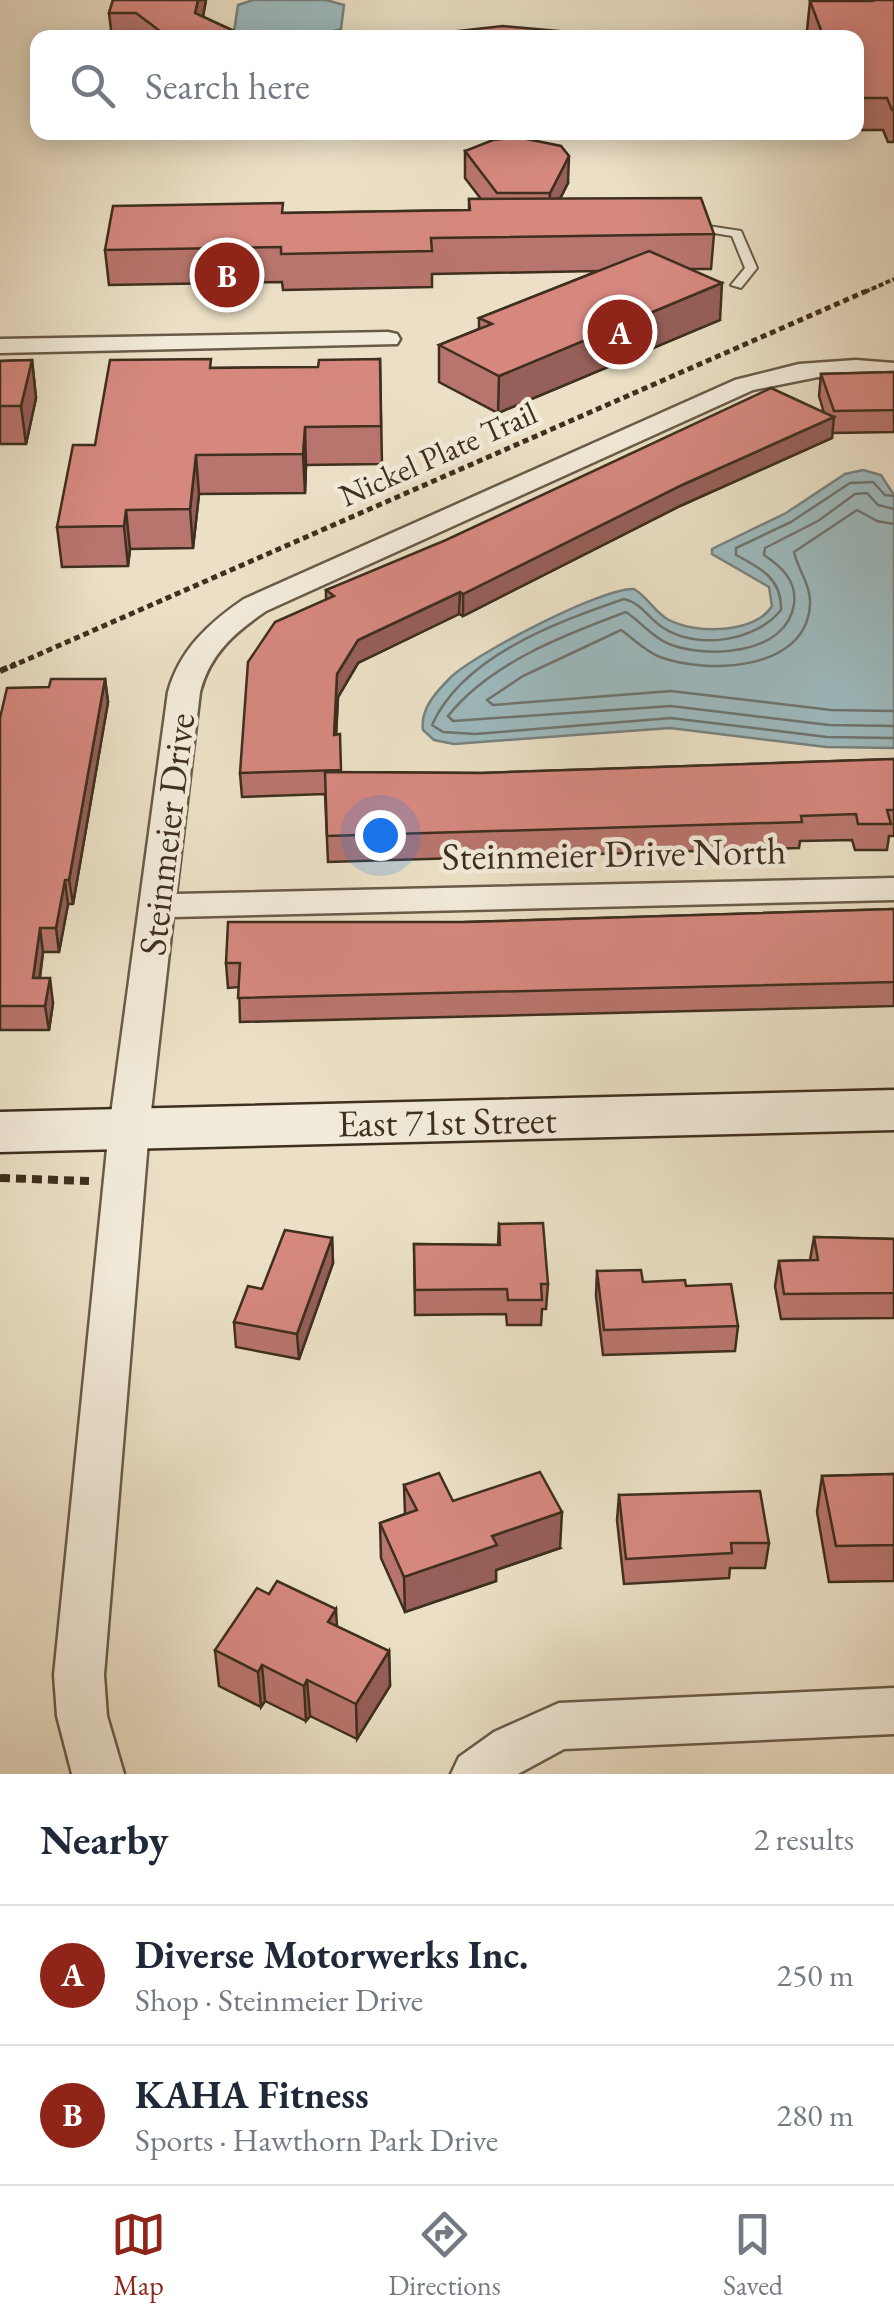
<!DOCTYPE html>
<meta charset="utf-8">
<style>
:root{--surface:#fff;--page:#f6f6f7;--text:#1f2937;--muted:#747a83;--line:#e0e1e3;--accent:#8f2418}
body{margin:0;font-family:"EB Garamond",serif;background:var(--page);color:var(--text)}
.you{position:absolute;left:380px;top:835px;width:35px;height:35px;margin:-25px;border:8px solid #fff;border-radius:50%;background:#1a73e8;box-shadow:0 0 0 15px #1a73e833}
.badge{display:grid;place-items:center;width:65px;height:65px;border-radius:50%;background:var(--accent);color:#fff;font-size:32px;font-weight:700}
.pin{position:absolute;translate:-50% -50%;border:5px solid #fff;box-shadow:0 2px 10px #0006}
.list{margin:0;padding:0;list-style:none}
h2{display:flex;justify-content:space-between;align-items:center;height:130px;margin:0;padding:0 40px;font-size:42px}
h2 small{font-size:32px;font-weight:400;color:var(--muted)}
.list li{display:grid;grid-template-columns:65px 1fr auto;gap:30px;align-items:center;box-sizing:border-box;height:140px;padding:0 40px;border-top:2px solid var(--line)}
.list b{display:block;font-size:38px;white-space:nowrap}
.list p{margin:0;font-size:32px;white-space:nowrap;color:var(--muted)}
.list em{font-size:32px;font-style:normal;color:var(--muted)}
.icon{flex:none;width:55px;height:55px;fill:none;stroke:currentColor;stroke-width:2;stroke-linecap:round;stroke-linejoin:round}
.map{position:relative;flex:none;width:894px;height:1774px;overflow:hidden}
.search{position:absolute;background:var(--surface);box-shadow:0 5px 25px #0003;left:30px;right:30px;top:30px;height:110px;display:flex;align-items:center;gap:25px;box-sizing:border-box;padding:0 35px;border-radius:20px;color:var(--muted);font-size:38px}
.sheet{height:410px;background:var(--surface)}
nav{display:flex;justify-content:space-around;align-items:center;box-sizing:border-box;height:140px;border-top:2px solid var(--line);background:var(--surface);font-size:28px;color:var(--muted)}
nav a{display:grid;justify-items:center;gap:5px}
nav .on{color:var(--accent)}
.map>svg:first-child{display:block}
</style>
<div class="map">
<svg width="894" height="1774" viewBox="0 0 894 1774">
<rect width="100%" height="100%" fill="#ebe0c6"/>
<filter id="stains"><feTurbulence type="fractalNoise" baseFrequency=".002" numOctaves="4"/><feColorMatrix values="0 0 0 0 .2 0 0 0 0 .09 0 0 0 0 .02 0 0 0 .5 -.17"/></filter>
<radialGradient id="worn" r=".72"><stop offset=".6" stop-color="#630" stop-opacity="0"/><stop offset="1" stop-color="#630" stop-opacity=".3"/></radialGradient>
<g fill="#9dbabf" stroke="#77827f" stroke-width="2.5">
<path d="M 253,0 L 326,0 L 344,5 L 341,29 C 311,38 264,40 234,31 L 238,5 Z"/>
<path d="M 863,470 L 881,475 L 894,495 L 894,748 L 826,747 L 670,728 L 454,744 L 434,740 L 423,730 C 420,709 436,692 451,677 C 475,654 603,587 634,589 C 648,597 655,613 669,620 C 696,634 755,634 772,606 L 769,587 L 712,554 L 712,549 L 786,513 L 845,474 Z"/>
</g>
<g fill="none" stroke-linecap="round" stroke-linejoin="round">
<g stroke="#6e746e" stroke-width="2.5">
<path d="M 894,496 L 885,495 L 873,482 L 850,483 L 791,522 L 736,548 L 736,555 C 761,568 782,579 781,610 C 756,641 697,651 662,627 C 648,618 642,603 624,599 C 557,622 463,656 432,725 L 443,732 L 475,734 L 671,718 L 827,737 L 894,738"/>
<path d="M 894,509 L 878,505 L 867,493 L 855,494 L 818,521 L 765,548 L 764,555 C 782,567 797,581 794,604 C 787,655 707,659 669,644 C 652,637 641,622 626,612 C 564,635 490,663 448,716 L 453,721 L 671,706 L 829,725 L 894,726"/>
<path d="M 894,524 L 877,521 L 857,510 L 794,552 C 798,570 811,585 810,604 C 807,672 706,674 660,657 C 645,651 634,639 621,630 L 523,676 L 487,700 L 493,705 L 671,691 L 831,710 L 894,711"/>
</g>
<g stroke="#695b48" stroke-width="4">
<polygon id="lane" points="688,223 741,231 757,268 741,288 731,285 745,268 732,236 684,228 682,226"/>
</g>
<g stroke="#695b48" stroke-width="5">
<g id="street">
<polygon points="388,332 397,334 400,339 397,344 0,353 0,339"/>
<path d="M 856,360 L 894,363 L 894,379 L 818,377 L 753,390 L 266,611 C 234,633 210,654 200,692 L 176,894 L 894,878 L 894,900 L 173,917 L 149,1129 L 104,1675 L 107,1716 L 124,1774 L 72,1774 L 57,1716 L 54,1675 L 109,1129 L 168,692 C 180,649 209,623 244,599 L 735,380 L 799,364 Z"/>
<polygon points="894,1688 894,1734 564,1749 518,1774 451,1774 459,1757 494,1732 559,1703"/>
</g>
</g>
<g stroke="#3e2f1e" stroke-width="5">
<polygon id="secondary" points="894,1090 894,1130 0,1152 0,1112"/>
</g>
<polyline stroke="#3e2f1e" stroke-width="4" stroke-dasharray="5 2.5" stroke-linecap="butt" points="865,292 894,279"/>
<polyline stroke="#3e2f1e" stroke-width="5" stroke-dasharray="6 4" stroke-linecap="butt" points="10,667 871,289"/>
<polyline stroke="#3e2f1e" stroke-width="6" stroke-dasharray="8 5" stroke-linecap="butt" points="0,671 16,664"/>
<polyline stroke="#3e2f1e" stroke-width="8" stroke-dasharray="10 6" stroke-linecap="butt" points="0,1178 89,1181"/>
<use href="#lane" fill="#f2ebda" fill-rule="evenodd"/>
<use href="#street" fill="#f2ebda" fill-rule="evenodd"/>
<use href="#secondary" fill="#f2ebda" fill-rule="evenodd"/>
</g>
<g fill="#b8756d" stroke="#3e2f1e" stroke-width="2.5">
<polygon points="113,0 206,0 203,17 249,38 112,38 109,13"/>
<polygon points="855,0 894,0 894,142 888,142 883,130 856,130 856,38 809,38 807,31 810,1 856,1"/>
<polygon points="465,151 568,183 560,199 714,234 711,269 690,269 720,320 498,413 439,382 439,345 479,329 479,318 598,271 432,274 432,287 283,290 282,282 109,285 105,250 283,213 469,210 469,199 481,199 465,178"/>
<polygon points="380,359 382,464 306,465 305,493 199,494 193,548 130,549 128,566 62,567 57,527 95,445 211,368 318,367"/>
<polygon points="32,360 36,398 26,444 0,444 0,361"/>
<polygon points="894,372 894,432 832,433 832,438 680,506 463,616 459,614 358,663 338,697 336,734 341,772 482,773 894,759 894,836 889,836 887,850 855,850 852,840 800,841 799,848 328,862 325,794 242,797 240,773 326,599 326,590 824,413 819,396 821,374"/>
<polygon points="105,679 108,702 73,904 68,904 59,952 43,952 40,978 53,1003 49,1030 0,1030 0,718 49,687"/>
<polygon points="894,909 894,1006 240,1022 239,987 228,988 226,963 465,922"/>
<polygon points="499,1224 548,1284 546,1309 542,1309 541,1325 507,1325 506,1314 415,1315 414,1244 498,1245"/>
<polygon points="814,1237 894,1239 894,1318 781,1319 775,1286 779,1261 810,1260"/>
<polygon points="332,1238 333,1263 299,1359 236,1347 234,1322 262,1289"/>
<polygon points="597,1271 643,1282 686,1286 738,1326 735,1351 603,1355 596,1296"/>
<polygon points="894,1474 894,1581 829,1582 817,1512 822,1476"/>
<polygon points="404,1485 453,1501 560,1548 496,1570 496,1581 405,1612 381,1558 380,1523 405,1514"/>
<polygon points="619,1495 769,1543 765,1568 730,1568 729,1578 624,1584 617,1520"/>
<polygon points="337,1627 389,1651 390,1686 357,1739 310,1716 306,1721 265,1701 261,1707 219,1686 215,1650"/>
</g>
<g fill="#965f59" stroke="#3e2f1e" stroke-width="2.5">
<polygon points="198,0 206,0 199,36 195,13"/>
<polygon points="569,156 568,183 549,220 550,193"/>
<polygon points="722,283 720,320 498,413 499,376"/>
<polygon points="32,360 36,398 26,444 21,406"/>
<polygon points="834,417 832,438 680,506 463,616 463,594 682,485"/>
<polygon points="305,427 306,465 305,493 303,454"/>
<polygon points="196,455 199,494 193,548 190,509"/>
<polygon points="126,510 130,549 128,566 124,526"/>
<polygon points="460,592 459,614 358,663 338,697 335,758 334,735 337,674 358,640"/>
<polygon points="105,679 108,702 73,904 69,880"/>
<polygon points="65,880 68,904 59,952 56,928"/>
<polygon points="40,928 43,952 36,1003 33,978"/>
<polygon points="50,978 53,1003 49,1030 45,1006"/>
<polygon points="332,1238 333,1263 299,1359 297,1334"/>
<polygon points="562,1512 560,1548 496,1570 496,1581 405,1612 404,1577 492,1536"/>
<polygon points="336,1609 338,1644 328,1622"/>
<polygon points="389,1651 390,1686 357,1739 356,1704"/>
<polygon points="262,1665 265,1701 261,1707 258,1672"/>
<polygon points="307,1680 310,1716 306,1721 304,1686"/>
</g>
<g fill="#d6887f" stroke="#3e2f1e" stroke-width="2.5">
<polygon points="113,0 198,0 195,13 249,38 209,38 160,31 136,13 109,13"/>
<polygon points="873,0 894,0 894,110 892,110 887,98 856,98 856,38 824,38 810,1 873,1"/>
<polygon points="503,26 569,32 569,38 439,38 439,33"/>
<polygon points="517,137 561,146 569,156 550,193 497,193 465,151 493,140"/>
<polygon points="701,198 714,234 431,238 432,251 281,254 281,247 105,250 113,206 283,203 282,213 470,210 469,199"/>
<polygon points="649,251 722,283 499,376 439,345 492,324 479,318"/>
<polygon points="211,359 210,368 318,367 319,360 380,359 381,426 305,427 303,454 196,455 190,509 126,510 124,526 57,527 73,445 95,445 110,360"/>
<polygon points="32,360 21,406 0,406 0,361"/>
<polygon points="894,372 894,410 834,411 821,374"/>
<polygon points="771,388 834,417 682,485 463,594 460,592 358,640 337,674 334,735 340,734 341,770 240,773 248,662 275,622 334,596 326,590 446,540"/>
<polygon points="51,679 105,679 69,880 65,880 56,928 40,928 33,978 50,978 45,1006 0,1006 0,718 7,688 49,687"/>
<polygon points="894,759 894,810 887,810 891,824 858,824 856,814 801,816 802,822 327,836 325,772 482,773"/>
<polygon points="894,909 894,982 238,998 240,963 226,963 228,922 465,922"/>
<polygon points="543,1223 548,1284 541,1284 542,1300 508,1300 507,1289 415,1290 414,1244 500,1245 499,1224"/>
<polygon points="285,1230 332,1238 297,1334 234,1322 248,1286 262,1289"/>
<polygon points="814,1237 894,1239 894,1293 784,1294 779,1261 818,1260"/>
<polygon points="641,1270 643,1282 685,1280 686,1286 731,1284 738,1326 604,1330 597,1271"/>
<polygon points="540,1472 562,1512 492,1536 497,1545 404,1577 380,1523 417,1510 404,1485 439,1473 453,1501"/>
<polygon points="894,1474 894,1545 836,1546 822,1476"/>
<polygon points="760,1491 769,1543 731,1543 732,1553 626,1559 619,1495"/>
<polygon points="277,1581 336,1609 328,1622 389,1651 356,1704 307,1680 304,1686 262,1665 258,1672 215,1650 257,1588 269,1594"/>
</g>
<g text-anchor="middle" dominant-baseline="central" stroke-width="9" stroke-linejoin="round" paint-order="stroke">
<g font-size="32" fill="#3e2f1e" stroke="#f2ebda">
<text transform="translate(438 454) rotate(-24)">Nickel Plate Trail</text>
</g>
<g font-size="38" fill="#3e2f1e" stroke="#f2ebda">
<text transform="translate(166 834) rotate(-83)">Steinmeier Drive</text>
<text transform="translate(614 853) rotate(-1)">Steinmeier Drive North</text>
<text transform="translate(447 1121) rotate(-1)">East 71st Street</text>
</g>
</g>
<rect width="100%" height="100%" filter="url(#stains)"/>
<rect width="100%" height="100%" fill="url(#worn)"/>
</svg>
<div class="you"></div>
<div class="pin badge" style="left:620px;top:332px">A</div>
<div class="pin badge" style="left:227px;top:275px">B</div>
<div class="search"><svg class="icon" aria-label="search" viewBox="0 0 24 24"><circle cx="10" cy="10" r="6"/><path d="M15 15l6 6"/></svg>Search here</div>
</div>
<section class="sheet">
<h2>Nearby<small>2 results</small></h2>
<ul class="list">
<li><span class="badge">A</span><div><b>Diverse Motorwerks Inc.</b><p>Shop · Steinmeier Drive</p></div><em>250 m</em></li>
<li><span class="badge">B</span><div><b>KAHA Fitness</b><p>Sports · Hawthorn Park Drive</p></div><em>280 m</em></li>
</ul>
</section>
<nav>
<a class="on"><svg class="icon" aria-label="map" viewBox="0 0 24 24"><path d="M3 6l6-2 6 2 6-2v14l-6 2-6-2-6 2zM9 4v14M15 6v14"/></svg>Map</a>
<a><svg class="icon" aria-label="directions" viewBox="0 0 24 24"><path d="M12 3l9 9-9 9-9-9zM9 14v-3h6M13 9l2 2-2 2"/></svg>Directions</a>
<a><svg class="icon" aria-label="saved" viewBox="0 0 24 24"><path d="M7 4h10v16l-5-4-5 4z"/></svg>Saved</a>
</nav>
